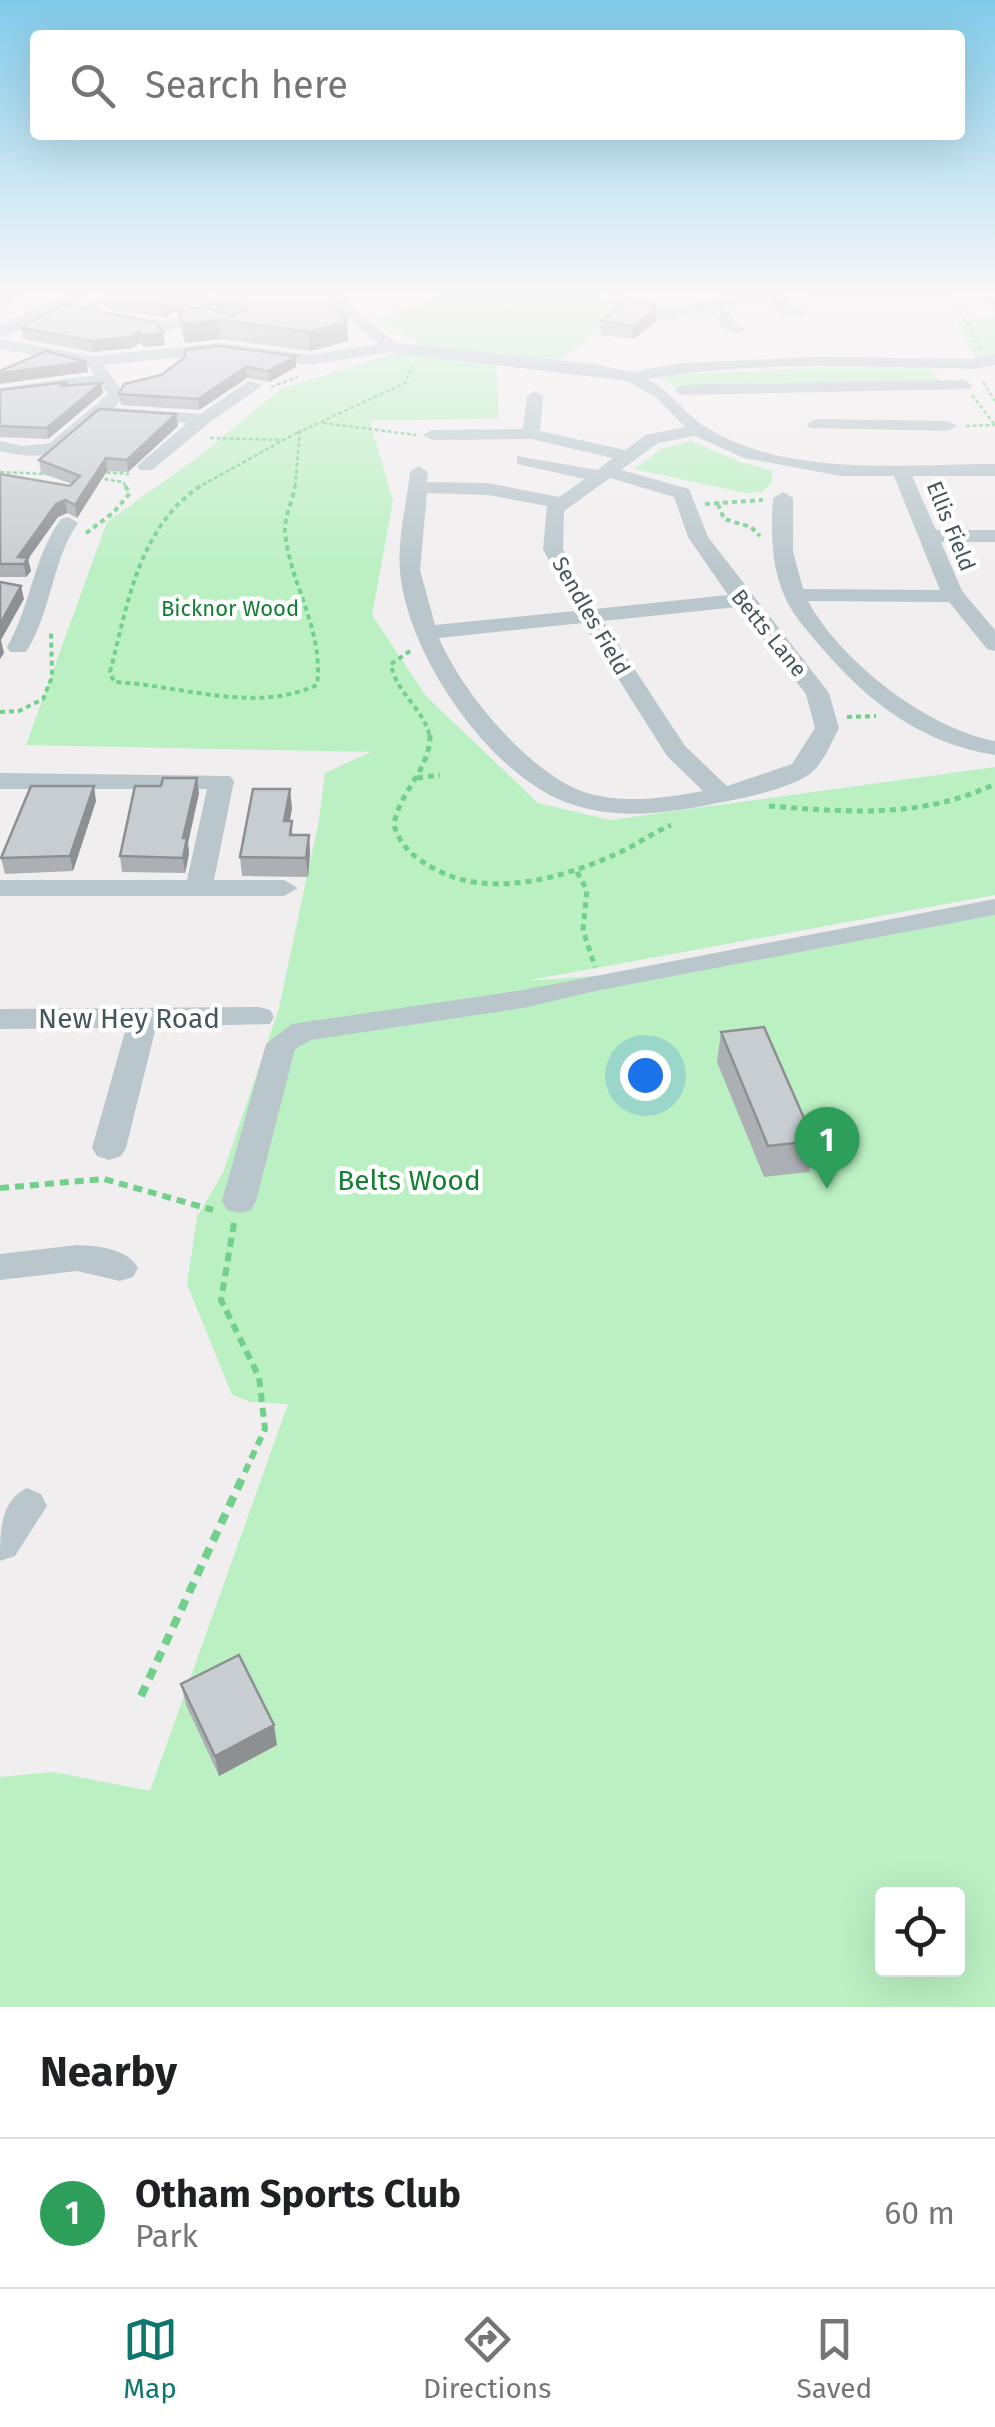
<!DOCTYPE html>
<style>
:root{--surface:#fff;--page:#f6f6f6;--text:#202124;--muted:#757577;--line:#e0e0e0;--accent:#0f766e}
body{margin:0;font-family:"Fira Sans",sans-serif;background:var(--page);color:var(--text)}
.controls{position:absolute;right:30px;bottom:30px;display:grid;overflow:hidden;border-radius:10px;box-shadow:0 10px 40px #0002}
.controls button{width:90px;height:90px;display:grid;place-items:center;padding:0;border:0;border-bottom:2px solid var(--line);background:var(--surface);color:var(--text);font:50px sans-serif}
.you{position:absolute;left:645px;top:1075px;width:35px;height:35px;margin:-25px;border:8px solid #fff;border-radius:50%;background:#1a73e8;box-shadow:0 0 0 15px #1a73e833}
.badge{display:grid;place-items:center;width:65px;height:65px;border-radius:50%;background:var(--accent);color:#fff;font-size:32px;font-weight:700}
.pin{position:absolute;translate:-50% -82px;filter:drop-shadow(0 2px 5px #0008)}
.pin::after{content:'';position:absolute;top:52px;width:35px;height:30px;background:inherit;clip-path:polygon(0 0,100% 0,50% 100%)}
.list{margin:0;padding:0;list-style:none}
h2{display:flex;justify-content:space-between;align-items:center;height:130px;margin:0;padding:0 40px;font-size:42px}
h2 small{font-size:32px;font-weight:400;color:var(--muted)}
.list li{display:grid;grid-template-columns:65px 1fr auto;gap:30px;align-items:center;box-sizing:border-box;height:150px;padding:0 40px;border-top:2px solid var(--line)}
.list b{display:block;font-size:38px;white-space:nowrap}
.list p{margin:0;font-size:32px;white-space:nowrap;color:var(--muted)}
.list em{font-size:32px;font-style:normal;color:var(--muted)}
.icon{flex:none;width:55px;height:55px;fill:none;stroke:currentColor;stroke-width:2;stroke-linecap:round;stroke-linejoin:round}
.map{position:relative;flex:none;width:995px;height:2007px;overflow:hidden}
.search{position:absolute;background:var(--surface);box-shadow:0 10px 40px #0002;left:30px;right:30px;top:30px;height:110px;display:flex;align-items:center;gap:25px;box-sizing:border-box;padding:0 35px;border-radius:10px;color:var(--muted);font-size:38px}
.sheet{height:280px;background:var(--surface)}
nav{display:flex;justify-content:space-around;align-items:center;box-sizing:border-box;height:140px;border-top:2px solid var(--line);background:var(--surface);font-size:28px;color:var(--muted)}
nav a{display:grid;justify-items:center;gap:5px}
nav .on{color:var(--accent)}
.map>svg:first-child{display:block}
</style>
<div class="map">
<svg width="995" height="2007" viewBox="0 0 995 2007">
<rect width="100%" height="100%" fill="#f1eeef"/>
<g fill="#bbf0c3" fill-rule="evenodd">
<polygon points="448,293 604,293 596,300 630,305 558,362 464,354 419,343 376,320"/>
<polygon points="995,316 995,357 977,361 956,322"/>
<path d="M 402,351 L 443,359 L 496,362 L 499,418 L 370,421 L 393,501 L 372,615 L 426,696 L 538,803 L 610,820 L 995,767 L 995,895 L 525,981 L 718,967 L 995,915 L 995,2007 L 0,2007 L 0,1777 L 54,1772 L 150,1791 L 288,1404 L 251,1402 L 232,1395 L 187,1284 L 197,1217 L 223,1173 L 279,1008 L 319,820 L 325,773 L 371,752 L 26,745 L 107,522 L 198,457 L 281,389 ZM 882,1894 L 958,1894 L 958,1970 L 882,1970 Z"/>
<polygon points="841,367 927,368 940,382 787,383 680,389 660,378 672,375"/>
<polygon points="691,441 740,462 773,471 771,484 762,492 745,493 634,469 661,449"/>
</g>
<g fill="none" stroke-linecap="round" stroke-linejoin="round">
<g stroke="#72cf8c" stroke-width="2.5" stroke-dasharray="4 2.5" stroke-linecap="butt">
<polyline points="955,307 969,325 979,349"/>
<polyline points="983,382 995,401"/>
<polyline points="271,387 298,377"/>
<polyline points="972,395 995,425"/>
<polyline points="323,423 416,435"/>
<polyline points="966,426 995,425"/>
<polyline points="297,433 405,383 413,366"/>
<polyline points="210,438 283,440"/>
<polyline points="0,472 47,474"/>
<polyline points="100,472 129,474"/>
<polyline points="98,478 123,482 127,488"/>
<polyline points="197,488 300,431 295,488"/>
</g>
<g stroke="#72cf8c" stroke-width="4" stroke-dasharray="5 4" stroke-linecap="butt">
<path d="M 200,486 C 138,529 128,603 110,672 L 114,682 C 181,685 253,714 317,685 C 324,629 290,585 285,532 C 284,517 293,500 295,486"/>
<polyline points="705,504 763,500"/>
<polyline points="718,504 724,519 751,527 760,536"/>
<polyline points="86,533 113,513 130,493 125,486"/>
<path d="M 410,651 L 391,664 C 396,694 425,709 430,738"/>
<polyline points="0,712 19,711 43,699 52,677 51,632"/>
<polyline points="847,717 876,716"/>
</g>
<g stroke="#72cf8c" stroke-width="5" stroke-dasharray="6 5" stroke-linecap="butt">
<path d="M 430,735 C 430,771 399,791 394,825 C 400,847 416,859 435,869 C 489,899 564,878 616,854 C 635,846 652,833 671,825"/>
<polyline points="417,778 440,775"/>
<path d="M 769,806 C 848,812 921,819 995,784"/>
<polyline points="577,872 587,890 583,930 595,967"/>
</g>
<g stroke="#72cf8c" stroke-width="6" stroke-dasharray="9 6" stroke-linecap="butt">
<polyline points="0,1188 104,1179 213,1210"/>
<polyline points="234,1223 221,1300 259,1377 265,1429 244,1474"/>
</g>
<polyline stroke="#72cf8c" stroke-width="8" stroke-dasharray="11 8" stroke-linecap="butt" points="141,1696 245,1472"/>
<g fill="#b9c7cc" fill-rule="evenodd">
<polygon points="105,293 123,293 96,310 165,322 221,293 239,293 167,332 77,315 77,309"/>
<path d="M 326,293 L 341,293 L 352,308 L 396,343 L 593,364 L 632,372 L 682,363 L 819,357 L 973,359 L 995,355 L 995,365 L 973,369 C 866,367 754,360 648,379 C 672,392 685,415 707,428 C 790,478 902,464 995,464 L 995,476 L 912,476 L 936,530 L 995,530 L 995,542 L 941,542 L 962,591 L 995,630 L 995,651 L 987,649 L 949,602 L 808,601 C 840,661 928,729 995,741 L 995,755 C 921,743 869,703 821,647 C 806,629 790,613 782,590 C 771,561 771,529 773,498 L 783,492 L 793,498 L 793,551 L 803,589 L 940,590 L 894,476 L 841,476 L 744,458 L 695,436 L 658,443 L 621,470 L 689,489 L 708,537 L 829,693 L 839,728 C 831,743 824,762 811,773 C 793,788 740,799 717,803 C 670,813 621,820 574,805 C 492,780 406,654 400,570 C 397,539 407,503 410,472 L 419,466 L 428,472 L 427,482 L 488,483 L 559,497 L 585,479 L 517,464 L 517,456 L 597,470 L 613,458 L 531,439 L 432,440 L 423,435 L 432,430 L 523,429 L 527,396 L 535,391 L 543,396 L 540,431 L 625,450 L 646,435 L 685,427 L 656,397 L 627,381 L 389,352 L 310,365 L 220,353 L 104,365 L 124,394 L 115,408 L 200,414 L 249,381 L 263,385 L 209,423 L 152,470 L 140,470 L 137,466 L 187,423 L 100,417 C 55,446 64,465 0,451 L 0,441 L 23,446 L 50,443 L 108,394 L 101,384 L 0,398 L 0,388 L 95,375 L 88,365 L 0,349 L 0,339 L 93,356 L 220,343 L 310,355 L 379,344 L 342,314 ZM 610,478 L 674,497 L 688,537 L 728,595 L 595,609 L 563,549 L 564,511 ZM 427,493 L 488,495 L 547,506 L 543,549 L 575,611 L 435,625 L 420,570 ZM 737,607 L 806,694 L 815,728 L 792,764 L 727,786 L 685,746 L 603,621 ZM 583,623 L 667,756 L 703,791 C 667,798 623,804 587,793 C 530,775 462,692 439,638 Z"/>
<polygon points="609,293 656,302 656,309 672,310 724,294 785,293 783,296 793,308 807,313 799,318 784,316 769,298 716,306 729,311 735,323 746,329 738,334 723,329 717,317 701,311 673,320 639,315 640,308 607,303"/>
<polygon points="801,293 958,293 951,297 808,297"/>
<polygon points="995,296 995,304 982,301 984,298"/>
<polygon points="964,380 972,385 970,389 682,395 674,390 682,385"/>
<polygon points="816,419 948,421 957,426 948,431 810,428 807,424"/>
<path d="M 68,517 L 78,523 C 51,562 52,612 26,652 L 10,652 L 7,647 C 31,606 33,557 61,519 Z"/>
<polygon points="0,773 230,776 234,781 214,880 284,880 298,888 284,896 0,896 0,880 187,880 207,789 0,789"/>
<polygon points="995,899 995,915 600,990 523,1008 311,1040 295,1049 256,1201 251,1210 239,1213 227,1210 222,1201 266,1044 292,1024 523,990"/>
<polygon points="259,1007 270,1010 274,1017 270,1024 156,1027 126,1148 121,1156 109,1160 97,1156 92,1148 126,1028 0,1029 0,1009"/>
<path d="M 77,1245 C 98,1246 127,1248 138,1268 L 133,1277 L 120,1281 L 77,1271 L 0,1280 L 0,1254 Z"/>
<path d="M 27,1488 L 41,1494 L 47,1506 L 15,1556 L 0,1561 C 0,1531 0,1501 27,1488 Z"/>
</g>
<polygon fill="#adc5ce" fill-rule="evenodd" points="70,293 94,293 0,338 0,325"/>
</g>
<g fill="#acb0b4">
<polygon points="104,293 213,293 164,318 106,308"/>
<polygon points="214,293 330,293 348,341 310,351 220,339 185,343 181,331 179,312 216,310"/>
<polygon points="657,308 656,321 634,339 601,335 601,321"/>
<polygon points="157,323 165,345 143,347 141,342 132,348 93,352 23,339 21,328"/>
<polygon points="185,357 296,367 269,382 247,378 199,410 121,405 119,394 161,375"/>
<polygon points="67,382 67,386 101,383 103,393 48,439 0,437 0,390"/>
<polygon points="178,426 128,472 107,471 77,518 67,513 58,517 28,559 31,571 26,577 0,577 0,474 70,486 72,484 41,473 39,460"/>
<polygon points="199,793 188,843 189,854 185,873 122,872 120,856"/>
<polygon points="96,801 73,871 5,874 1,858"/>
<polygon points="292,808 290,821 293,835 309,835 310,854 308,877 242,876 240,857"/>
<polygon points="721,1032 814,1141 809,1172 764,1177 717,1062"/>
<polygon points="181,1684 277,1745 219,1776 186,1705"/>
</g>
<g fill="#8c9092">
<polygon points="0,293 26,293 0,306"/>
<polygon points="175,293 213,293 164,318 162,300"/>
<polygon points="657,308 656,321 634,339 634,326"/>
<polygon points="219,320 220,339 185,343 183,324"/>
<polygon points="347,322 348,341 310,351 309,332"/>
<polygon points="139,331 141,342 132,348 93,352 91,341"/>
<polygon points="163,333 165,345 143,347 142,336"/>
<polygon points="296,356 296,367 269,382 268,371"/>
<polygon points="87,362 88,372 0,384 0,373"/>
<polygon points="246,367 247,378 199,410 198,399"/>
<polygon points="101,383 103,393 48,439 47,428"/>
<polygon points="176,414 178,426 128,472 127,460"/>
<polygon points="106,458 107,471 77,518 75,505"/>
<polygon points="65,500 67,513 58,517 28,559 31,571 26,577 24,564 18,557 56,504"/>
<polygon points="21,586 24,599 1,640 4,653 0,659 0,624"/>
<polygon points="197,778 199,793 188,843 189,854 185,873 183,858 183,838"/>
<polygon points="94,786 96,801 73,871 70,856"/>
<polygon points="290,789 292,808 286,840 284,821"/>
<polygon points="309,835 310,854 308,877 306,858"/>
<polygon points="274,1725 277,1745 219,1776 215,1756"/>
</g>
<g fill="#c8cdd1" stroke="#8c9092" stroke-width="2.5">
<polygon points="124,293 175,293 162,300"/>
<polygon points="216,293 330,293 347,322 309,332 219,320 183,324 179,312 190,308 211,308 231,316 245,310 244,298"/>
<polygon points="628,300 657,308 634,326 601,321"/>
<polygon points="64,304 157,323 163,333 142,336 139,331 131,337 91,341 21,328"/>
<polygon points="219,346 296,356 268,371 246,367 198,399 119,394 124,384 161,375 185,357 185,350"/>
<polygon points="46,351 87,362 0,373 0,371"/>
<polygon points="67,382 60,386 101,383 47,428 0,426 0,390"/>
<polygon points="99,409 176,414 127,460 106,458 75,505 65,500 56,504 18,557 28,558 24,564 0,564 0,474 70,486 80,476 39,460"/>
<polygon points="0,582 21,586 0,624"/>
<polygon points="163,778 197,778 183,838 187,838 183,858 120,856 135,786 161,786"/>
<polygon points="31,786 94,786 70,856 1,858"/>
<polygon points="253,789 290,789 284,821 292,821 290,835 309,835 306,858 240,857"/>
<polygon points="764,1027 814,1141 768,1146 721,1032"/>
<polygon points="239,1655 274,1725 215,1756 181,1684"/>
</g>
<linearGradient id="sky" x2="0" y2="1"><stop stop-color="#81cbea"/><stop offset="0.51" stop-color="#f9f7f8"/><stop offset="1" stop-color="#f9f7f8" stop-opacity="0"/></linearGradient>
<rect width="995" height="574" fill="url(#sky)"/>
<g text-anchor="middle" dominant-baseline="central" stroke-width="9" stroke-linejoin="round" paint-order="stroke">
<g font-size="22" fill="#46575c" stroke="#fff">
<text transform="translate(951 526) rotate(68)">Ellis Field</text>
<text transform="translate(591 616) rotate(60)">Sendles Field</text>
<text transform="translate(769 633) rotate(51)">Betts Lane</text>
</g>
<g font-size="22" fill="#147f32" stroke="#fff">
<text x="230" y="608">Bicknor Wood</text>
</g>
<g font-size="28" fill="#46575c" stroke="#fff">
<text x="129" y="1018">New Hey Road</text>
</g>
<g font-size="28" fill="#147f32" stroke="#fff">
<text x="409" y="1180">Belts Wood</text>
</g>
</g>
</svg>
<div class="controls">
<button><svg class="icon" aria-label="locate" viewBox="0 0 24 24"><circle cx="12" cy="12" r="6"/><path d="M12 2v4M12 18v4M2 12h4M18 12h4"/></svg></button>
</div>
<div class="you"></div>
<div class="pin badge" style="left:827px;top:1189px;background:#2e9e5b">1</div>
<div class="search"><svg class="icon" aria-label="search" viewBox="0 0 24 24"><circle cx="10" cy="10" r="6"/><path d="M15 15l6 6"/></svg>Search here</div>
</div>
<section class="sheet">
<h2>Nearby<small></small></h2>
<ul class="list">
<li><span class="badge" style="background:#2e9e5b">1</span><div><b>Otham Sports Club</b><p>Park</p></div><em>60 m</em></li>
</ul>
</section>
<nav>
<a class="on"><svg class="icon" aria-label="map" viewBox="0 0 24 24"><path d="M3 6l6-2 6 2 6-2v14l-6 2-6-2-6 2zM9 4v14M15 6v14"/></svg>Map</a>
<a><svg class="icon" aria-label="directions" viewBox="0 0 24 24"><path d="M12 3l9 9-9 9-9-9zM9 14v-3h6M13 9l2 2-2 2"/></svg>Directions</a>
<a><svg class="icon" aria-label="saved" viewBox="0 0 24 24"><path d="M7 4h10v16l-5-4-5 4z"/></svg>Saved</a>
</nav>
